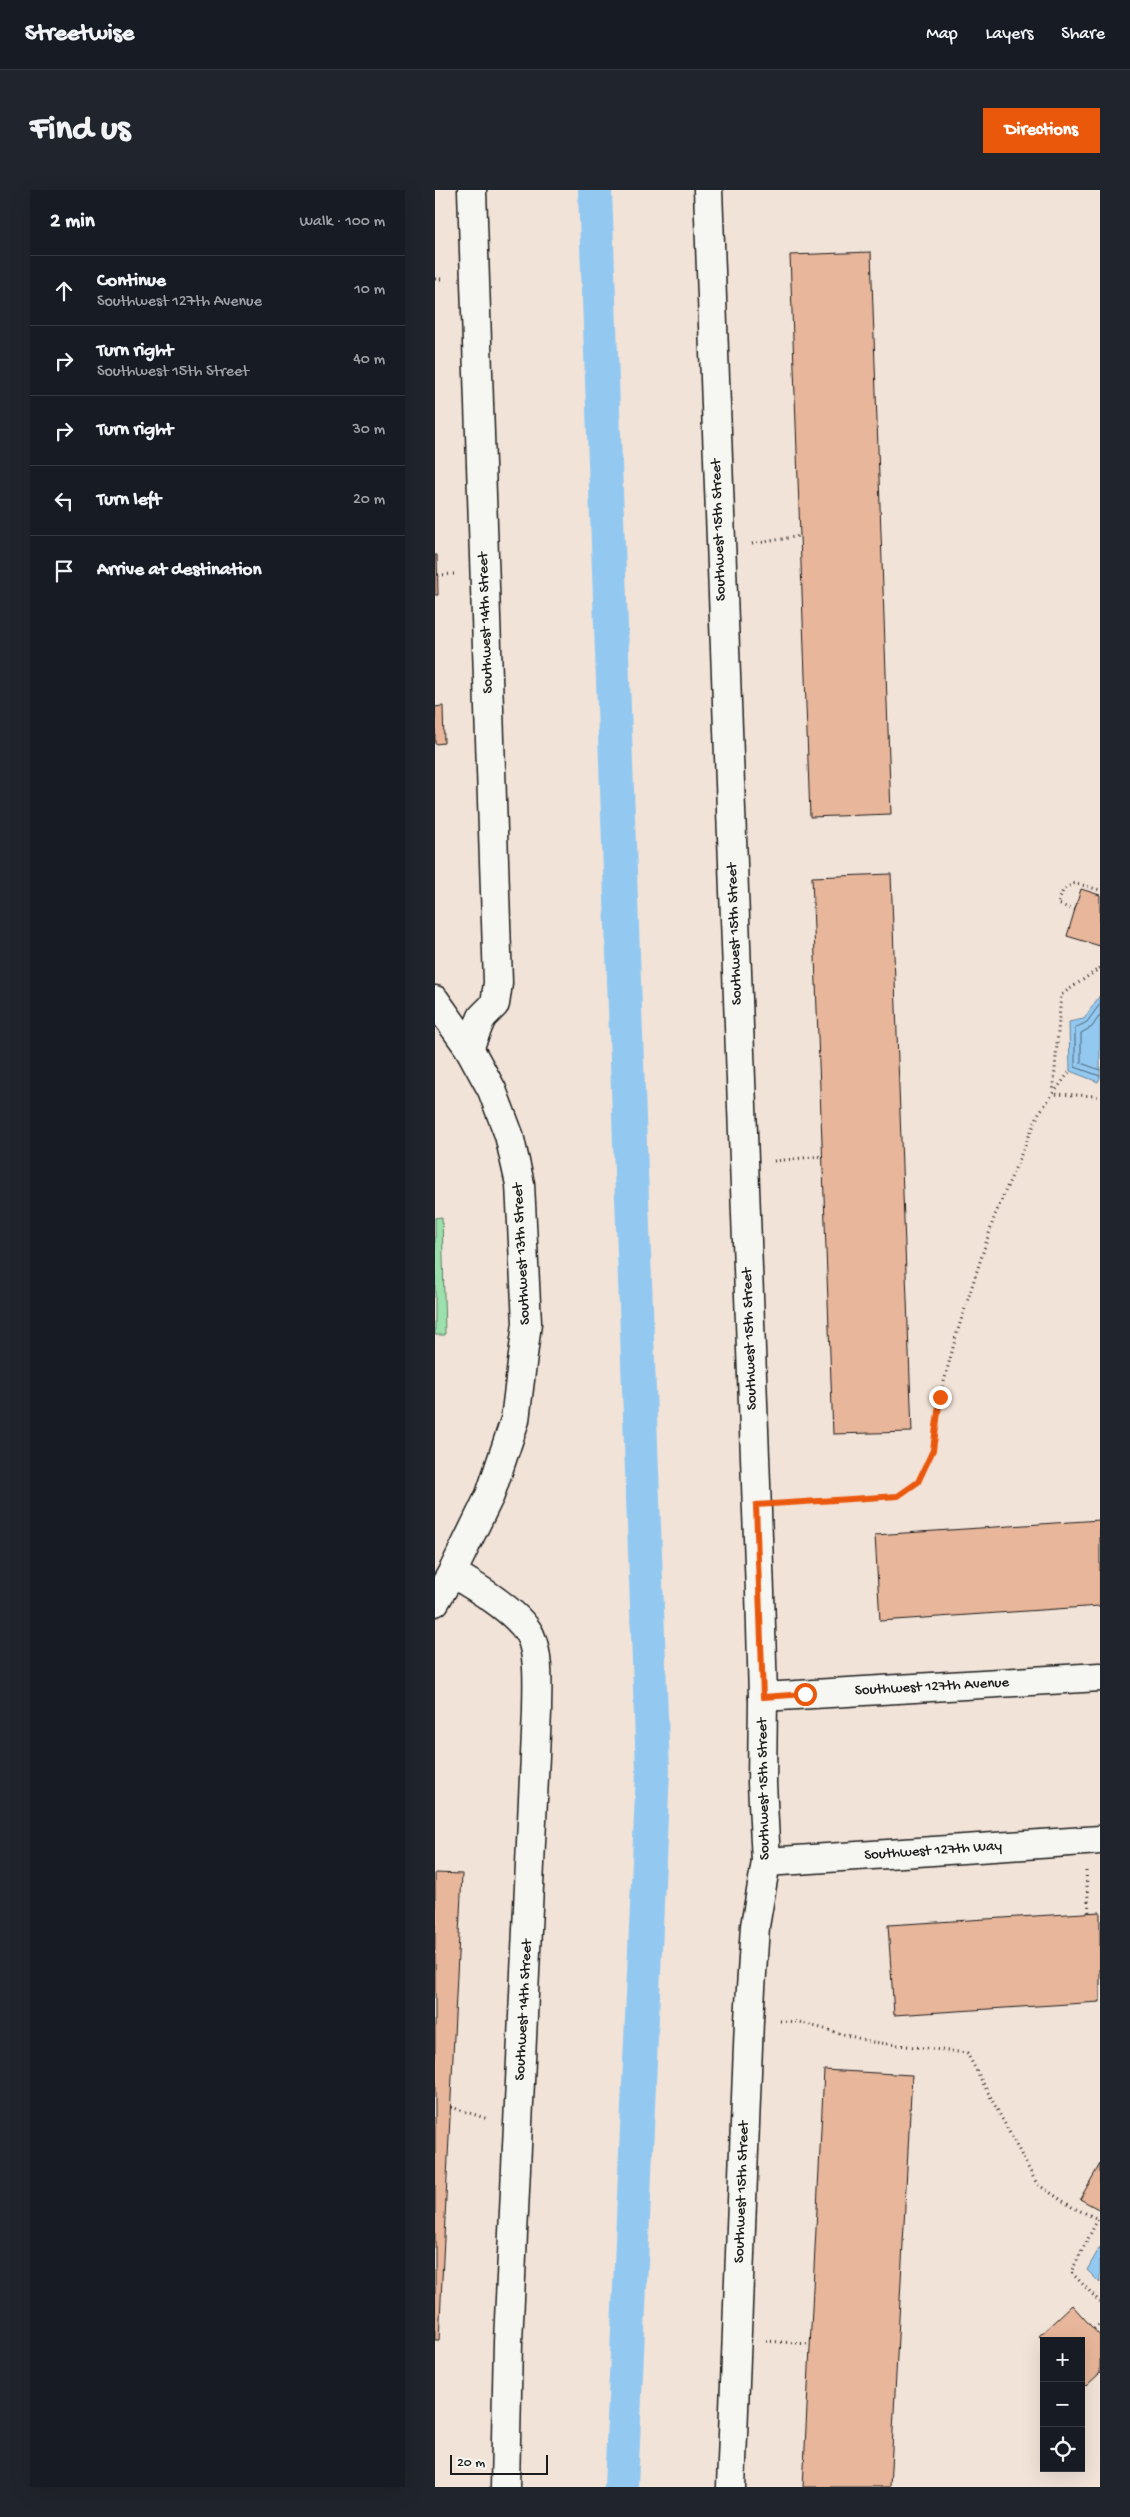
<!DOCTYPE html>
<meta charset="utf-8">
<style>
:root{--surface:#171b24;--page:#20242c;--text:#f1f3f6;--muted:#9ea1a6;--line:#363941;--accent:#ea580c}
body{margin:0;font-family:"Gochi Hand",sans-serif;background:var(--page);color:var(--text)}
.controls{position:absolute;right:15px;bottom:15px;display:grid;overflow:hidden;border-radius:0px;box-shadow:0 5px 20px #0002}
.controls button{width:45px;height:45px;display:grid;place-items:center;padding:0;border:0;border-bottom:1px solid var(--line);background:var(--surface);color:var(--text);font:25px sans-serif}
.scale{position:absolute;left:15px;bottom:12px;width:98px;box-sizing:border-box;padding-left:5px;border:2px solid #1c1c1c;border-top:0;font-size:14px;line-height:18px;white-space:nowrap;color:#1c1c1c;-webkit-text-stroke:4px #f6f6f2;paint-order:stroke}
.stop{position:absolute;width:15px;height:15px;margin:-11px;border:4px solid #ea580c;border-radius:50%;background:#fff}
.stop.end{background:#ea580c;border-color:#fff;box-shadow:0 1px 5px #0008}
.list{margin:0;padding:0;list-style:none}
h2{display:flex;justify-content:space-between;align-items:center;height:65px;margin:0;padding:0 20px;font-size:21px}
h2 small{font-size:16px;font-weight:400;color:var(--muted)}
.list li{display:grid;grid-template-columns:32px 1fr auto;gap:15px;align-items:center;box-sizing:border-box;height:70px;padding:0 20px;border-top:1px solid var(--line)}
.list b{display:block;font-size:19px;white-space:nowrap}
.list p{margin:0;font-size:16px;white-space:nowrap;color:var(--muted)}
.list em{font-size:16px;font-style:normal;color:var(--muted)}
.icon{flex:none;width:28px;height:28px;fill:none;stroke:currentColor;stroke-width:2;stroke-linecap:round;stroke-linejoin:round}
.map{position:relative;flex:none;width:665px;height:2297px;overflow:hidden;border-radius:0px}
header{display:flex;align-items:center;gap:30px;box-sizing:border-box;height:70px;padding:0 25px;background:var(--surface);border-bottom:1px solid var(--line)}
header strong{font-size:24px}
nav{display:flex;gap:28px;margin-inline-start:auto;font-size:18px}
.intro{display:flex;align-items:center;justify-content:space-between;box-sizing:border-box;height:120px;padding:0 30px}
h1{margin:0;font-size:35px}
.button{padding:12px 22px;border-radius:0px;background:var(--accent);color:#fff;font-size:18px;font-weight:700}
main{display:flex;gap:30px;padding:0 30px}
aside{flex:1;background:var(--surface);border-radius:0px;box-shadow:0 5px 20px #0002}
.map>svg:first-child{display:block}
</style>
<header>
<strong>Streetwise</strong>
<nav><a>Map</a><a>Layers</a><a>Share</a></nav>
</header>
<div class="intro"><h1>Find us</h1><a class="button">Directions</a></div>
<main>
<aside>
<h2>2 min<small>Walk · 100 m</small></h2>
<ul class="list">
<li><svg class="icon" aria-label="ahead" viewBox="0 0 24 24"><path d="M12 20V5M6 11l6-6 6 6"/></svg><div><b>Continue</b><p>Southwest 127th Avenue</p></div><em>10 m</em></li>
<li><svg class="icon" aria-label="right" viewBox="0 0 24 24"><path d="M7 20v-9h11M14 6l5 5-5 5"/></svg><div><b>Turn right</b><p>Southwest 15th Street</p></div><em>40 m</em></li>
<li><svg class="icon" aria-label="right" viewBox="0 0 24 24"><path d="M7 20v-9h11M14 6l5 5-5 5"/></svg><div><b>Turn right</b></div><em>30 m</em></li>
<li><svg class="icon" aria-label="left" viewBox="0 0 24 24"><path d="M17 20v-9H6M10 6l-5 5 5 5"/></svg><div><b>Turn left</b></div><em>20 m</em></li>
<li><svg class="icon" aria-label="arrive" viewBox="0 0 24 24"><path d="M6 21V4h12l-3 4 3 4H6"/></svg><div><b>Arrive at destination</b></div></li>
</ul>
</aside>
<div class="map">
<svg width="665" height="2297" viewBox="0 0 665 2297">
<rect width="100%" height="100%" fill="#f2e3d8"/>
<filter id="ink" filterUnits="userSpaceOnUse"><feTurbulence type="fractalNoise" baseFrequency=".02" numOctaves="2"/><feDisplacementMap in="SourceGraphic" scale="10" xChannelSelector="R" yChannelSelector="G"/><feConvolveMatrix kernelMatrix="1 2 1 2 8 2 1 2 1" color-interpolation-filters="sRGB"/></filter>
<g filter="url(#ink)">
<polygon fill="#9ce1ad" stroke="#5c7e64" points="7,1027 10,1145 0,1145 0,1028"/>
<g fill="#93c9f1" stroke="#63849c">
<polygon points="665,805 665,888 663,892 635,881 634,832 649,829"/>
<polygon points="665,2057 665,2093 652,2080"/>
</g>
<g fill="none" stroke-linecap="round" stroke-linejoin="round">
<g stroke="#4c6171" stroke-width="1">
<polyline points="665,814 652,832 640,838 640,877 665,886"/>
<polyline points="665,825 657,837 646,843 646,873 665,880"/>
</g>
<polyline stroke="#93c9f1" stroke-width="34" points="160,0 218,1581 186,2297"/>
</g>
<g fill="#e8b69a" stroke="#1c1c1c">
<polygon points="436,62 456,624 375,627 355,65"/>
<polygon points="0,365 2,365 3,405 0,405"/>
<polygon points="8,516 9,553 0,554 0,517"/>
<polygon points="456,684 477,1242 398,1244 377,687"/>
<polygon points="646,699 665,705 665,756 632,746"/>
<polygon points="665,1330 665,1416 445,1431 440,1345"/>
<polygon points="0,1683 27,1684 4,2150 0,2150"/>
<polygon points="665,1722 665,1812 459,1825 453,1735"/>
<polygon points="389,1880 477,1885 455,2297 368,2297"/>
<polygon points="665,1974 665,2020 645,2009"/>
<polygon points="637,2115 665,2146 665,2183 651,2196 646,2191 646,2151 609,2151 604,2146"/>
</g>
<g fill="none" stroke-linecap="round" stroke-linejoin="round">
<g stroke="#1c1c1c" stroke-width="31">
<g id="minor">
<polyline points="273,0 325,1402 328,1507 327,1593 331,1672 320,1736 314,1830 296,2297"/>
<polyline points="0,810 34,858 57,900 74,945 85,994 92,1133 80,1230 55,1305 17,1383 0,1412"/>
<polyline points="34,858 47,827 60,814 63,793 37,0"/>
<path d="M 17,1383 C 38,1395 84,1423 95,1445 C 105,1467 102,1498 102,1522 L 73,2152 L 70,2297"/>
<polyline points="328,1507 665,1487"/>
<polyline points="331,1672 665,1650"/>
</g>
</g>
<g stroke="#1c1c1c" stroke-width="3" stroke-dasharray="1 4" stroke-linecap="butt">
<polyline points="0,89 9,89"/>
<polyline points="317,354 365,346"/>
<polyline points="3,385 20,384"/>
<polyline points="640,720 623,714 628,700 640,693 665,700"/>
<polyline points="665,778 626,805 618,904 665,906"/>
<polyline points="339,971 388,966"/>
<polyline points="352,1313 463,1306 483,1292 498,1260 505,1207 521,1146 560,1025 604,923 635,881"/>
<polyline points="651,1681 654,1723"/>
<polyline points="345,1831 364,1832 437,1852 532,1863 602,1994 637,2017 663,2029 636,2082 665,2112"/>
<polyline points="16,1917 53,1929"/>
<polyline points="659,2139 665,2134"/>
<polyline points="331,2151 375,2154"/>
</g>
<use href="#minor" stroke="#f6f6f2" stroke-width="28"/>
</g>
</g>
<g fill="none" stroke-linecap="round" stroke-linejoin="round" filter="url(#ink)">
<polyline stroke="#ea580c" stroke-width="6" points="370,1504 328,1507 321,1315 463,1306 483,1292 498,1260 505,1207"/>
</g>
<g text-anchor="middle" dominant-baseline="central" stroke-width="4" stroke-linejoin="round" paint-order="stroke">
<g font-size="15" fill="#1c1c1c" stroke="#f6f6f2">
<text transform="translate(284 340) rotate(-92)">Southwest 15th Street</text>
<text transform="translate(51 433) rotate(-92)">Southwest 14th Street</text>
<text transform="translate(300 744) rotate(-92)">Southwest 15th Street</text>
<text transform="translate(87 1064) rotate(-93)">Southwest 13th Street</text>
<text transform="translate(315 1149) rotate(-92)">Southwest 15th Street</text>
<text transform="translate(497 1497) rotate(-3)">Southwest 127th Avenue</text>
<text transform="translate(329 1599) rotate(-91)">Southwest 15th Street</text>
<text transform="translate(498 1661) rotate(-4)">Southwest 127th Way</text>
<text transform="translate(89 1820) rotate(-87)">Southwest 14th Street</text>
<text transform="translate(307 2002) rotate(-88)">Southwest 15th Street</text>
</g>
</g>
</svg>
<div class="controls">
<button>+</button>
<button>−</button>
<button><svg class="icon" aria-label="locate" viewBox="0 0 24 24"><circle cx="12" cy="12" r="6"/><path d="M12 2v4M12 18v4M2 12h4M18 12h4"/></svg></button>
</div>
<div class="scale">20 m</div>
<div class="stop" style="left:370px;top:1504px"></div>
<div class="stop end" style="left:505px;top:1207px"></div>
</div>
</main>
